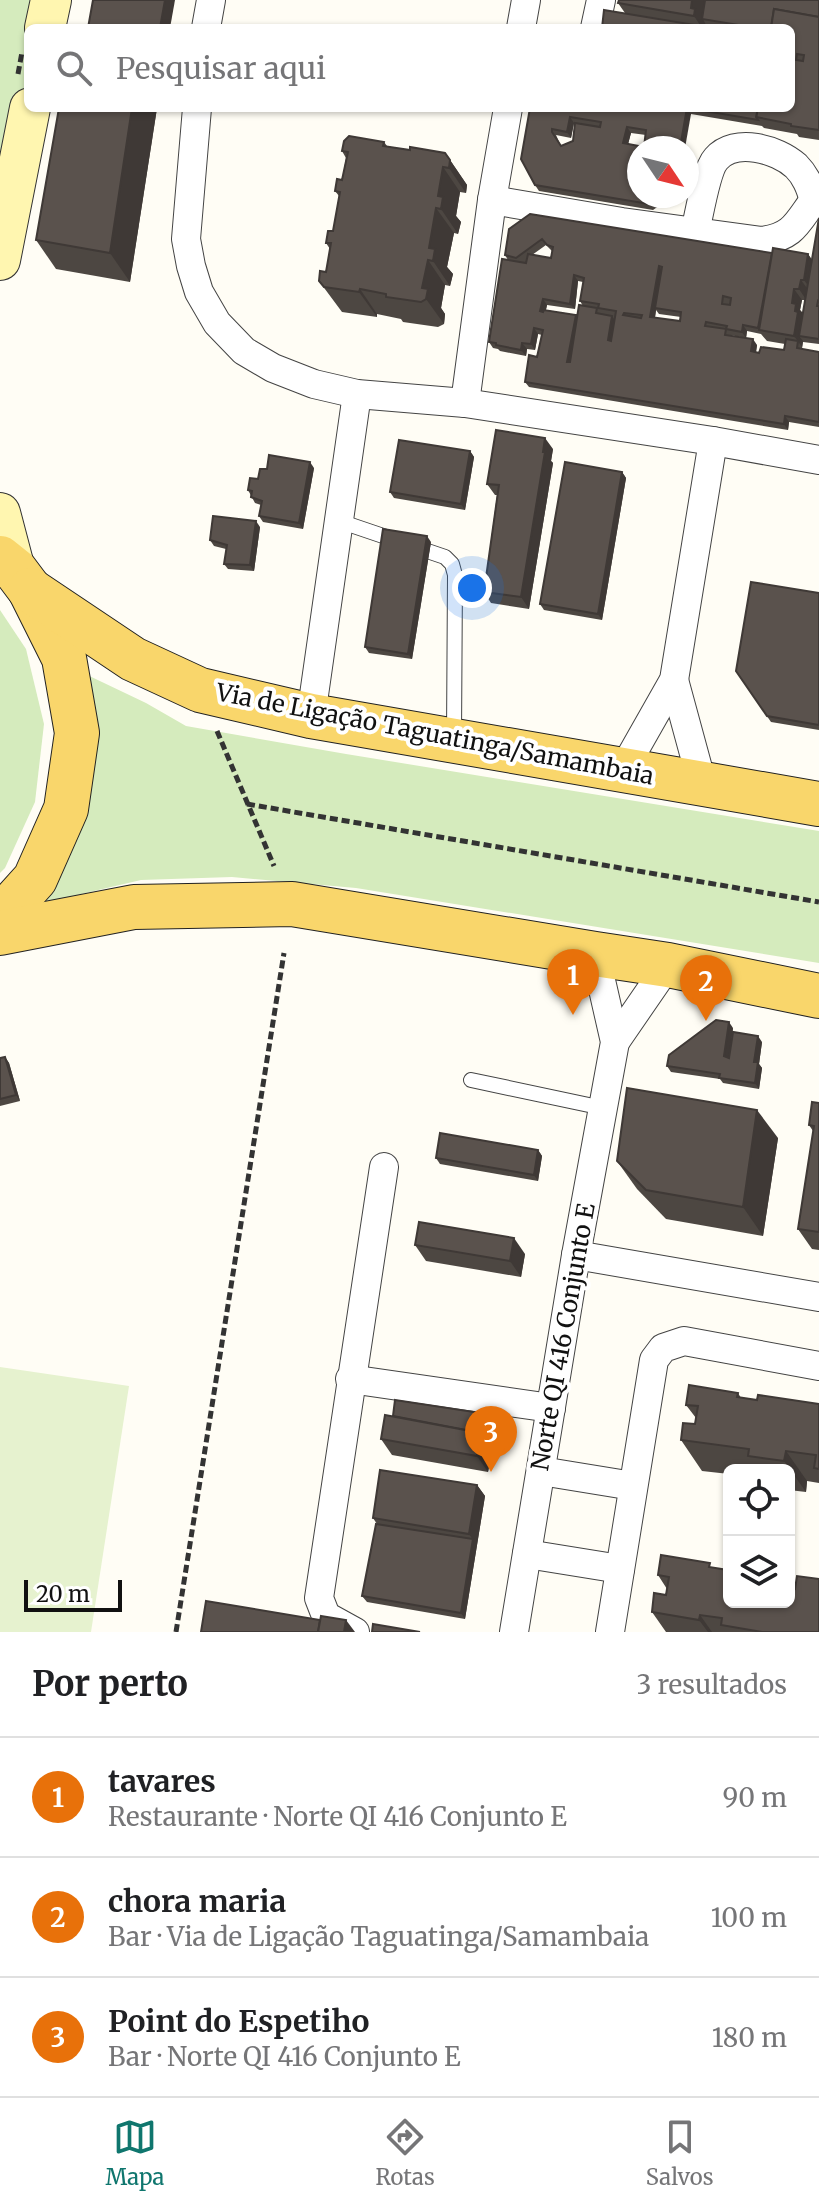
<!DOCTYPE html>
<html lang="pt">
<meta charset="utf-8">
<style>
:root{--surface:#fff;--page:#f6f6f6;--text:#202124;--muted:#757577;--line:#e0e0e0;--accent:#0f766e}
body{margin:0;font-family:Merriweather,serif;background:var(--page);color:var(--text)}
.controls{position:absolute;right:24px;bottom:24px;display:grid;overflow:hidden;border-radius:12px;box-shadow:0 2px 6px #0004}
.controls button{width:72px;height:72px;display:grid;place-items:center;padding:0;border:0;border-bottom:2px solid var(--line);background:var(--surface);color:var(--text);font:40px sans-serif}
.compass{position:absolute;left:627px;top:136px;width:72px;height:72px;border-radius:50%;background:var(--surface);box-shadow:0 2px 6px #0004;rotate:125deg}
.scale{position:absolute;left:24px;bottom:20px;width:98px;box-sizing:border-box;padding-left:8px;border:4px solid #111;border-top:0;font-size:22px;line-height:28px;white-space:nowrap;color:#111;-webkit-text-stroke:6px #fff;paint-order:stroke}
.you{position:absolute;left:472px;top:588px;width:28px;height:28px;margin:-20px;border:6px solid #fff;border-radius:50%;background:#1a73e8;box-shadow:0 0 0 12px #1a73e833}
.badge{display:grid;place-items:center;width:52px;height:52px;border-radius:50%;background:var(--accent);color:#fff;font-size:26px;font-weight:700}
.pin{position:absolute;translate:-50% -66px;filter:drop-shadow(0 2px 4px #0008)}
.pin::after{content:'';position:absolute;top:42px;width:28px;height:24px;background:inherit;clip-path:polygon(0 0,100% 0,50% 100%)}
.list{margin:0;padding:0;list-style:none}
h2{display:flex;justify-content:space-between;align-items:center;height:104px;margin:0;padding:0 32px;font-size:34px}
h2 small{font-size:26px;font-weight:400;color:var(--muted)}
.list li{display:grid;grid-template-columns:52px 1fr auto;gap:24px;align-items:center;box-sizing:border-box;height:120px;padding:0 32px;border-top:2px solid var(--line)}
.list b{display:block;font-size:30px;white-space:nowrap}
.list p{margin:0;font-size:26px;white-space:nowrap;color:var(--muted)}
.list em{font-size:26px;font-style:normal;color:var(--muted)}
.icon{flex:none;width:44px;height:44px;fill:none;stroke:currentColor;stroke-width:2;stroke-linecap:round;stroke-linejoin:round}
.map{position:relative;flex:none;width:819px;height:1632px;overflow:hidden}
.search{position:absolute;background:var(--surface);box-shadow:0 2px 6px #0004;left:24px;right:24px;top:24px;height:88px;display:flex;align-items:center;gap:20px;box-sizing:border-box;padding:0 28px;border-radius:12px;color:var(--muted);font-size:30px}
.sheet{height:464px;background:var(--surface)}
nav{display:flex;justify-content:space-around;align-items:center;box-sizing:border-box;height:112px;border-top:2px solid var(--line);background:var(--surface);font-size:22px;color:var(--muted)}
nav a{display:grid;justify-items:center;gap:4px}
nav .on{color:var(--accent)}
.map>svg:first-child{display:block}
</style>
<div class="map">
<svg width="819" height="1632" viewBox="0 0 819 1632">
<rect width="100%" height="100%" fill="#fffdf5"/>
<g fill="#d5ebbd">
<polygon points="0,0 48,0 28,28 28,108 0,277"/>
<polygon points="0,610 26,649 44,724 35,802 5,868 0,873"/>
<polygon points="81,672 146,703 186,726 346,754 819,831 819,963 356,888 232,877 141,880 30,906"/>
</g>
<polygon fill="#e6f2cf" points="0,1367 129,1386 91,1632 0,1632"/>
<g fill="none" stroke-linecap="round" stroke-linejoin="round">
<g stroke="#444" stroke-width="16">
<g id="service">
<polyline points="339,521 445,557 452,564 455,575 454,735"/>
<polyline points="471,1080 603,1108"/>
</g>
</g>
<g stroke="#444" stroke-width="30">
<g id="minor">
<polyline points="206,28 211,0"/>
<polyline points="521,28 526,0"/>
<polyline points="595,28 601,0"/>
<polyline points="197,108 186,239 191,266 199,292 217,323 244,351 273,368 314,384 357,394 465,403 713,441 819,460"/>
<path d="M 492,200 L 622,222 L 762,241 C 793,237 797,223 814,200"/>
<path d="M 695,232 C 699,216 706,170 716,159 C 735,137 777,149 796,166 C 806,176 810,187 814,200"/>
<polyline points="465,403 492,200 508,108"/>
<polyline points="674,680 702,783"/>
<polyline points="311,716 357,394"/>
<polyline points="623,770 674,680 713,441"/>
<polyline points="615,1042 668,965"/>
<polyline points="576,1255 819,1297"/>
<polyline points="350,1379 551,1408"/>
<polyline points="541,1471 633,1486"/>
<polyline points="527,1554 620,1569"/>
<polyline points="355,1632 326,1616 319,1598 384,1167"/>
<polyline points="514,1632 576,1255 615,1042 595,954"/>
<polyline points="610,1632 654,1360 663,1348 684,1341 819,1366"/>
</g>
</g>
<g stroke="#333" stroke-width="42">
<g id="secondary">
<polyline points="45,28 51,0"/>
<polyline points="0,260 30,108"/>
<polyline points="0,513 15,570"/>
</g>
</g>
<g stroke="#222" stroke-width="46">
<g id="primary">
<polyline points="0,558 15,570 30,590 64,658 77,733 66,809 35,879 0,918"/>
<polyline points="30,590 133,659 200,690 311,716 819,804"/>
<polyline points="0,933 134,907 292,904 595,954 668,965 819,996"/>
</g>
</g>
<g stroke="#333" stroke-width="5" stroke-dasharray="8 4" stroke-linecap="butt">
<polyline points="18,74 22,52"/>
<polyline points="217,731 274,866"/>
<polyline points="247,804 819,902"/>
<polyline points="176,1632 284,953"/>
</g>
<use href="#service" stroke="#fff" stroke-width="14"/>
<use href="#minor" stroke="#fff" stroke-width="28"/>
<use href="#secondary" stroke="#fff6b0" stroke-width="40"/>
<use href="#primary" stroke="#f9d66b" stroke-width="44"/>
</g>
<g fill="#4d4742" fill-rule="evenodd">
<path d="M 819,0 L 819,140 L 799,137 L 797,134 L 764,128 L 762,126 L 691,114 L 639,196 L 673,196 L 653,210 L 539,191 L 535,185 L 530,108 L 791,108 L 791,28 L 725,28 L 706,25 L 706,28 L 602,28 L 625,13 L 618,3 ZM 574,123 L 575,123 L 573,141 L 561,146 L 556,135 L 571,138 ZM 631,133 L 646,135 L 644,147 L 628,144 Z"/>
<polygon points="59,108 157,108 130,282 56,269 36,240"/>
<polygon points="384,142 387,146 450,160 467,185 466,193 460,192 456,216 461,222 458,234 454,233 447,267 453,274 450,286 445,285 441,308 445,314 444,324 438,327 403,322 401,319 377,314 377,317 342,312 319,281 326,272 330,249 326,243 333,231 339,196 335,191 342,180 346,158 342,151"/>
<path d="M 819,218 L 819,344 L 803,342 L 802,349 L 819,352 L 819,427 L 789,422 L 788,430 L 529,387 L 525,382 L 537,357 L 542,335 L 538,334 L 535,350 L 527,349 L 526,356 L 500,351 L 498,349 L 493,348 L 489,342 L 508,260 L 505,255 L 509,229 L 772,253 L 808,254 L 812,260 ZM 546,245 L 552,251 L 551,258 L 532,255 ZM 578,281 L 583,282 L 580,301 L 583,306 L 577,317 L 576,315 L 546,310 L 547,305 L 575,309 ZM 802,300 L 805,300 L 803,313 L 800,310 ZM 656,310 L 659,314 L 681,317 L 680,321 L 655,318 ZM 747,331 L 761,334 L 767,341 L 785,344 L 784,350 L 759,353 L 756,353 L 757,345 L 730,336 L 730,335 L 746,338 Z"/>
<polygon points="553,449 551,461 553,463 529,609 491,603 484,592 497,495 495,495 487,484"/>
<polygon points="470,451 474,457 465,510 394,498 390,492"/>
<polygon points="314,468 303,529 263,522 259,516 261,505 255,503 248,490 267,469"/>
<polygon points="622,472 626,478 602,620 544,610 540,604"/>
<polygon points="260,527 254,571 228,569 224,564 226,549 214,546 210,540"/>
<polygon points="431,542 412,659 369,653 365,647"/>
<polygon points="819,593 819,730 771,722 736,671"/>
<polygon points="733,1028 729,1058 762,1042 759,1064 762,1068 759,1089 723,1083 720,1079 671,1072 667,1066"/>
<polygon points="5,1057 9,1063 20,1101 0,1106 0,1058"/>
<polygon points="819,1103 819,1250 812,1249 798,1229 813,1131 809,1125"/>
<polygon points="778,1138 763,1236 666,1219 637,1189 617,1161"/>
<polygon points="538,1150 542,1156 538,1181 440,1164 436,1158"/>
<polygon points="415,1245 525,1254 521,1277 426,1261"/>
<polygon points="738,1393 741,1398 757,1400 819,1404 819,1483 807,1481 806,1492 789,1490 789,1470 729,1470 729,1474 702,1471 681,1440 695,1424 696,1418 686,1405"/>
<polygon points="393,1416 498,1421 488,1472 392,1455 381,1439"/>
<polygon points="477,1485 485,1496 465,1619 367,1602 362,1596 377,1524 373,1518"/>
<polygon points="713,1568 819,1632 666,1632 652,1612 666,1595 667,1589 658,1575"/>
</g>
<g fill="#3f3936">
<polygon points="165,0 175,0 170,28 160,28"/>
<polygon points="692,0 706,0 703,19 706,25 706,28 702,28 694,16 691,8"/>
<polygon points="132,108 157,108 130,282 110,253"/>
<polygon points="687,108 691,114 685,148 680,148"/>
<polygon points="570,117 574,123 571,138 567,132"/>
<polygon points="627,127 631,133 627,148 623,143"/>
<polygon points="450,160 467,185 466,193 449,168"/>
<polygon points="443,167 460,192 456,216 461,222 458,234 441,209 438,196"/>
<polygon points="436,208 454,233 447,267 453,274 450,286 433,261 429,248"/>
<polygon points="808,254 816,266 812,291 804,280"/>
<polygon points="428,260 445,285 441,308 445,314 444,324 426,299 422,288"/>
<polygon points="659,266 663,272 655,308 656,310 654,323 650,317"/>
<polygon points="574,275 578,281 575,309 570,304"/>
<polygon points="801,280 809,291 807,301 799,289"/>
<polygon points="360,289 377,314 377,317 359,292"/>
<polygon points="794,289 802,300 800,310 804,315 799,336 803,341 802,347 794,336 792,303"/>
<polygon points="543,299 547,305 544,317 540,311"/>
<polygon points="576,315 580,321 571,368 567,362"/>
<polygon points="612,316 616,322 612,346 608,340"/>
<polygon points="743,325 747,331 746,338 742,332"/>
<polygon points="534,328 538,334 535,350 531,344"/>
<polygon points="753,339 757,345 755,357 751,351"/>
<polygon points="522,343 527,349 526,356 521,350"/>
<polygon points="785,416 789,422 788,430 784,424"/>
<polygon points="545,438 553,449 551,461 553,463 529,609 521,597"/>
<polygon points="470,451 474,457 465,510 461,504"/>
<polygon points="310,462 314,468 303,529 299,523"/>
<polygon points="622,472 626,478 602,620 598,614"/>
<polygon points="256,521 260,527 254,571 250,565"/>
<polygon points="427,536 431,542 412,659 408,654"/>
<polygon points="729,1022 733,1028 728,1062 724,1056"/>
<polygon points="758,1036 762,1042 759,1064 762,1068 759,1089 755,1083 754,1062"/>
<polygon points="5,1057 9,1063 20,1101 16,1095"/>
<polygon points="757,1110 778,1138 763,1236 743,1207"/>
<polygon points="538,1150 542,1156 538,1181 534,1175"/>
<polygon points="514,1238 525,1254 521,1277 510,1261"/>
<polygon points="494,1415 498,1421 492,1449 488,1443"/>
<polygon points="481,1433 492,1449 488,1472 477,1456"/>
<polygon points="786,1451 807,1481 806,1492 784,1461"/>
<polygon points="477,1485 485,1496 465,1619 461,1613 473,1540 469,1534"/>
<polygon points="700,1615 712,1632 708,1632 699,1620"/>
<polygon points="346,1620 355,1632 344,1632"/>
</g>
<g fill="#5a524d" stroke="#3f3936" stroke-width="2" fill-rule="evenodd">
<polygon points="93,0 165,0 160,28 88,28"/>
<polygon points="619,0 692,0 691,8 695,9 694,16 618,3"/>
<polygon points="705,0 819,0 819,17 774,9 771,28 739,28 739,25 702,19"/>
<path d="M 774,9 L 819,17 L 819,130 L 791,126 L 791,124 L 756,117 L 758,108 L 791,108 L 791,28 L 771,28 ZM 797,54 L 804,55 L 803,61 L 796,60 Z"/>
<polygon points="604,10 701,26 701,28 602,28"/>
<polygon points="59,108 132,108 110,253 36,240"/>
<path d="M 530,108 L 758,108 L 756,117 L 758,120 L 687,108 L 680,148 L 639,148 L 639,196 L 661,196 L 649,204 L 535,185 L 521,159 ZM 570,117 L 601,122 L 600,127 L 575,123 L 573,141 L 561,146 L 552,132 L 552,129 L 567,132 ZM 627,127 L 646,130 L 644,147 L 623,143 Z"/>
<polygon points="349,136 384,142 383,146 410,150 410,147 445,153 450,160 449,168 443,167 438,196 443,197 441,209 436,208 429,248 435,249 433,261 428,260 422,288 428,289 426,299 421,302 386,297 386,294 360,289 359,292 324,287 319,281 320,271 326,272 331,243 326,243 328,231 333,231 340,192 335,191 337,179 342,180 348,152 342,151 344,141"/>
<path d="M 530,214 L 772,253 L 758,328 L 743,325 L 742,332 L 726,329 L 725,335 L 753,339 L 751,351 L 759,353 L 761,347 L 784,350 L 786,339 L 798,341 L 797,348 L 819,352 L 819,422 L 785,416 L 784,424 L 525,382 L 529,355 L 537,357 L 543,330 L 534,328 L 531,344 L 522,343 L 521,350 L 496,345 L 496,343 L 489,342 L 502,259 L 526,263 L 528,254 L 551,258 L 553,247 L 547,245 L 542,239 L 516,258 L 505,255 L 509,229 ZM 659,266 L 662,267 L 655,308 L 681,312 L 680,321 L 650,317 ZM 574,275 L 584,278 L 580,301 L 599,304 L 598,308 L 616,311 L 611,341 L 608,340 L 612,316 L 596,313 L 597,308 L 579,305 L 570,362 L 567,362 L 576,315 L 544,310 L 543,312 L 540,311 L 543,299 L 570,304 ZM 723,296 L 731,298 L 730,305 L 722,304 ZM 624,313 L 642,315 L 641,318 L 623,315 ZM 706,322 L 727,326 L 726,329 L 705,326 Z"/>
<polygon points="819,218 819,302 818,301 817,306 819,306 819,339 799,336"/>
<polygon points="773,248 808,254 804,280 801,280 799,289 794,289 792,303 796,304 795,311 798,312 794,336 759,330"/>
<polygon points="496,430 545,438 543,452 545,452 521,597 484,592 499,485 487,484"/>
<polygon points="399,440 470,451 461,504 390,492"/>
<polygon points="269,455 310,462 299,523 259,516 262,501 251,497 252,491 248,490 250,478 258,479 260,469 267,469"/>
<polygon points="565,462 622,472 598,614 540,604"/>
<polygon points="213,516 256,521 250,565 224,564 227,545 210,540"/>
<polygon points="383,529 427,536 408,654 365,647"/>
<polygon points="751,582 819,593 819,725 767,716 736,671"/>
<polygon points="716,1020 729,1022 724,1056 729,1058 733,1032 758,1036 754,1062 758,1062 755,1083 719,1078 720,1074 667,1066 669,1055"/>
<polygon points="5,1057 16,1095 0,1099 0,1058"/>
<polygon points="627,1088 757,1110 743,1207 646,1190 617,1161"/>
<polygon points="812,1102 819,1103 819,1232 798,1229 814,1126 809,1125"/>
<polygon points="440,1133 538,1150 534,1175 436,1158"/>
<polygon points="419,1222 514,1238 510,1261 415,1245"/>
<polygon points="689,1385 738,1393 737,1397 757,1400 758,1395 819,1404 819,1469 814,1468 816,1455 786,1451 784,1461 748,1456 749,1449 681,1440 683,1423 695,1424 698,1406 686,1405"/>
<polygon points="395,1400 494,1415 488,1443 481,1433 393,1416"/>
<polygon points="385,1415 481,1433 477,1456 381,1439"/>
<polygon points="380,1470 477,1485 469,1534 373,1518"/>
<polygon points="376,1524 473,1539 461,1613 362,1596"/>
<polygon points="661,1555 710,1563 709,1567 728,1570 729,1566 729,1602 789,1602 789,1588 795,1589 797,1576 819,1579 819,1632 762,1632 721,1625 722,1618 700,1615 699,1620 652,1612 654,1593 666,1595 669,1577 658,1575"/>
<polygon points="206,1601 320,1620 318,1632 201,1632"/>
<polygon points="321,1616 346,1620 344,1632 318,1632"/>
<polygon points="373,1624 420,1632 372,1632"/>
</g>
<g text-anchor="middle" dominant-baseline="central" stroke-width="8" stroke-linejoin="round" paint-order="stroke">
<g font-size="24" fill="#111" stroke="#fff">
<text transform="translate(435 734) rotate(11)">Via de Ligação Taguatinga/Samambaia</text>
<text transform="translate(563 1337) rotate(-80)">Norte QI 416 Conjunto E</text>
</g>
</g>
</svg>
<div class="controls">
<button><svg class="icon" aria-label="locate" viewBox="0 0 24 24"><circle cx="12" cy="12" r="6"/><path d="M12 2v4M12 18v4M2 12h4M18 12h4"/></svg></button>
<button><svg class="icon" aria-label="layers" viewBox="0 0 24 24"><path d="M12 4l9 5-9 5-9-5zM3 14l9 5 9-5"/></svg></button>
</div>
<svg class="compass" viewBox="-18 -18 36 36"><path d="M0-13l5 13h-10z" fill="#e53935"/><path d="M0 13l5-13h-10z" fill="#757577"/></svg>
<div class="scale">20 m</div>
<div class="you"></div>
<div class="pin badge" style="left:573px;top:1015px;background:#e8710a">1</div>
<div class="pin badge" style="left:706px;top:1021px;background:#e8710a">2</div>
<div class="pin badge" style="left:491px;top:1472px;background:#e8710a">3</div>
<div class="search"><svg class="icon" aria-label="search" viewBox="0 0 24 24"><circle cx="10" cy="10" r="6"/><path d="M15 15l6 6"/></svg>Pesquisar aqui</div>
</div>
<section class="sheet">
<h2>Por perto<small>3 resultados</small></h2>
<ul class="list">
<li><span class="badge" style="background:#e8710a">1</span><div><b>tavares</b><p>Restaurante · Norte QI 416 Conjunto E</p></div><em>90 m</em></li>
<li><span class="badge" style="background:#e8710a">2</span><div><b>chora maria</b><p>Bar · Via de Ligação Taguatinga/Samambaia</p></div><em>100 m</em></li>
<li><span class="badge" style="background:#e8710a">3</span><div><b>Point do Espetiho</b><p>Bar · Norte QI 416 Conjunto E</p></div><em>180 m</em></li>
</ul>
</section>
<nav>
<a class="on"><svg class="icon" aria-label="map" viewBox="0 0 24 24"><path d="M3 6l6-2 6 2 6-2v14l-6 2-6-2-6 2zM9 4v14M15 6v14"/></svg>Mapa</a>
<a><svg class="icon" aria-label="directions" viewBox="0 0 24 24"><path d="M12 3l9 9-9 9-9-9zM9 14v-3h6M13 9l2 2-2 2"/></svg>Rotas</a>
<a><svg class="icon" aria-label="saved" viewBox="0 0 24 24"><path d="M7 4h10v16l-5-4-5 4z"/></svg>Salvos</a>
</nav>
